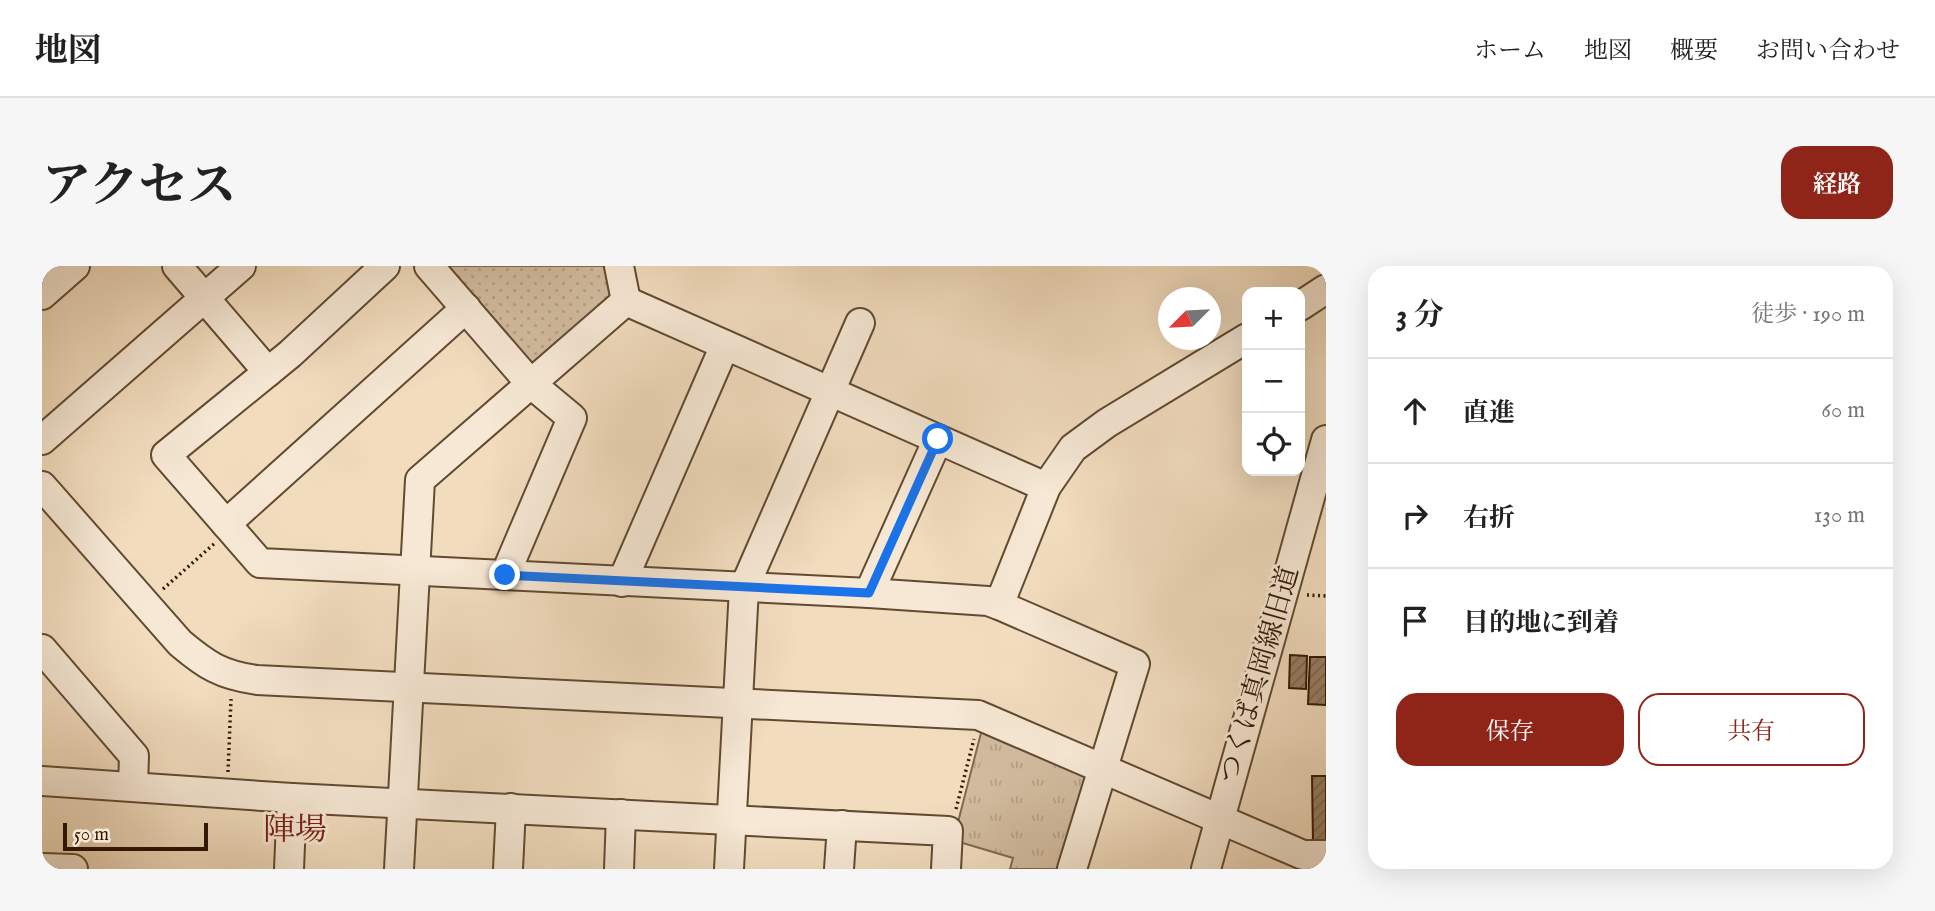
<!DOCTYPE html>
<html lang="ja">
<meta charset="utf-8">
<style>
:root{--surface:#fff;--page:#f6f6f6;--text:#222;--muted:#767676;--line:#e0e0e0;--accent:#8f2418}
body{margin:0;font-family:"IM FELL English","Noto Serif JP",serif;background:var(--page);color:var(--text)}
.controls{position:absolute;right:21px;top:21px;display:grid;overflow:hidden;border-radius:14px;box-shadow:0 7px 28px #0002}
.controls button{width:63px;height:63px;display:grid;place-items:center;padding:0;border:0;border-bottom:2px solid var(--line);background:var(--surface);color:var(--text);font:35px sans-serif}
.compass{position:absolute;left:1116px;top:21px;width:63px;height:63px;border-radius:50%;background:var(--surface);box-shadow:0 7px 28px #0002;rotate:246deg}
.scale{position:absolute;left:21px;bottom:18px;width:145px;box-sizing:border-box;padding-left:7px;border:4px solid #331902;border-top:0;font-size:19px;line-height:24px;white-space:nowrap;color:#331902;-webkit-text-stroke:5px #f6e8d5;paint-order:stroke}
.stop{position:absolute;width:21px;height:21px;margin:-16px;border:5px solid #1a73e8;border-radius:50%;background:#fff}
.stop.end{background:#1a73e8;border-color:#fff;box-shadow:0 2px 7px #0008}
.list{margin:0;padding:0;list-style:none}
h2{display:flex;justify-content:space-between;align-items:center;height:91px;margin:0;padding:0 28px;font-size:30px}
h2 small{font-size:23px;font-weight:400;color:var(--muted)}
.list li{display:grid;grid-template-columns:46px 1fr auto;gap:21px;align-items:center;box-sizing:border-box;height:105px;padding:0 28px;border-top:2px solid var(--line)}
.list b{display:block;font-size:26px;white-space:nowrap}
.list em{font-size:23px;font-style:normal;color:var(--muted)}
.actions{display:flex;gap:14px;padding:21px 28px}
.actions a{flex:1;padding:16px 0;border:2px solid var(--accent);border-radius:21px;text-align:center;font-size:24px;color:var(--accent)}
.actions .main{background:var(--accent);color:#fff}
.icon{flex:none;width:38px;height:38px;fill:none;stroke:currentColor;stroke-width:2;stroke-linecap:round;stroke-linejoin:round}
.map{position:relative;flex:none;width:1284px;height:603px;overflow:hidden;border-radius:21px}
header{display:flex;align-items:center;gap:42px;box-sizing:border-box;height:98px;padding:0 35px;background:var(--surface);border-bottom:2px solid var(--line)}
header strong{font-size:33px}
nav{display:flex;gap:38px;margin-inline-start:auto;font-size:24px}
.intro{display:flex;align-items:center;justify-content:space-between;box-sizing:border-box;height:168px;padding:0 42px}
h1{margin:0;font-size:49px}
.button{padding:18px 32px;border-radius:21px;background:var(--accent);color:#fff;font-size:24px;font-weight:700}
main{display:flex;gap:42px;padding:0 42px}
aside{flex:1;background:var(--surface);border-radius:21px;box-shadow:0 7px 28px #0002}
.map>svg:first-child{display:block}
</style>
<header>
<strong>地図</strong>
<nav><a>ホーム</a><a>地図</a><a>概要</a><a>お問い合わせ</a></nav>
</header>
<div class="intro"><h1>アクセス</h1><a class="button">経路</a></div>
<main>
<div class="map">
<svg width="1284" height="603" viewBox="0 0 1284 603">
<defs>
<pattern id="grass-dots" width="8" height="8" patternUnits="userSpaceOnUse" patternTransform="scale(1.75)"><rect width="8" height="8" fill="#d1bb9e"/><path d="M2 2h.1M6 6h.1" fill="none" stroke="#b4a086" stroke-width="1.8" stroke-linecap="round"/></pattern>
<pattern id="park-tufts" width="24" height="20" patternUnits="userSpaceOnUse" patternTransform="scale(1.75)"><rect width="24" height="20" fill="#d1bb9e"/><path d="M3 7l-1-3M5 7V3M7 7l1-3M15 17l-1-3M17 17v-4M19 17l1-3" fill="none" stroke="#b4a086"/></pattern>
<pattern id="building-hatch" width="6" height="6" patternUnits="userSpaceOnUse" patternTransform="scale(1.75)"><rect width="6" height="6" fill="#967e64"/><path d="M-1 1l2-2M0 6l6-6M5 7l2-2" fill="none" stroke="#7b6650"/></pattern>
</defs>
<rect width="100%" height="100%" fill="#f1dcbe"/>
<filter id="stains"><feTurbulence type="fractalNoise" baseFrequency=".00286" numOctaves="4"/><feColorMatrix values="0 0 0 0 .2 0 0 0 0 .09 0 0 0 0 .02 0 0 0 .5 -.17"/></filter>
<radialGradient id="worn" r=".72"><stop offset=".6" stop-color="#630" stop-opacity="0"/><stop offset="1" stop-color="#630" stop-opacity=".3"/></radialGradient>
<polygon fill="url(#grass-dots)" stroke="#826a50" stroke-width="2" points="399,0 566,0 571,35 491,100"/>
<polygon fill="url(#park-tufts)" stroke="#826a50" stroke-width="2" points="940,463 1044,507 1048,517 1022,603 968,603 971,592 914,575 915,560"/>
<g fill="url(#building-hatch)" stroke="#331902" stroke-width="2">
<polygon points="1248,389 1265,390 1264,423 1247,422"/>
<polygon points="1268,391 1284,391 1284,439 1266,438"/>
<polygon points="1270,510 1284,510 1284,577 1271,577"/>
</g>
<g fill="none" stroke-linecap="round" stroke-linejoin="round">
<g stroke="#624a31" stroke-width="32">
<g id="minor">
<polyline points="135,0 226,106"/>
<polyline points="343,0 248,88 124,189 218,297 827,327 946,335 957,339 1093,398 1030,603"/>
<polyline points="387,0 488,117 530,152 463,309"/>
<polyline points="577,0 584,35"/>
<polyline points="0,29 33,0"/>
<polyline points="584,35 1004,221"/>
<polyline points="1258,40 1284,23"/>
<polyline points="0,174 199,0"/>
<path d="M 0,220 L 138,377 C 164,399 179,409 215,414 L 936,449 L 1261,589 L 1284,589"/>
<polyline points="184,258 424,42"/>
<polyline points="580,316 683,79"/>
<polyline points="827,327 896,173"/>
<polyline points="957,339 1004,221 1031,182 1065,157 1205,72"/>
<polyline points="0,383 92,490 91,520"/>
<polyline points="0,515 250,532 906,565 904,603"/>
<polyline points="0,602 31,603"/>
<polyline points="247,603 250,532"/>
<polyline points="357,603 378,214 584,35"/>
<polyline points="466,603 469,542"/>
<polyline points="577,603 579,548"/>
<polyline points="687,603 702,322 818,57"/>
<polyline points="797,603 800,559"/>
<polyline points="1164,603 1284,174"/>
</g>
</g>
<g stroke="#331902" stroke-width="3.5" stroke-dasharray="2 3.5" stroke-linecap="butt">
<polyline points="121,323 173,277"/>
<polyline points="1265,329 1284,330"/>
<polyline points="186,506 189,433"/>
<polyline points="914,543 932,473"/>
</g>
<use href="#minor" stroke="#f6e8d5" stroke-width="28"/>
</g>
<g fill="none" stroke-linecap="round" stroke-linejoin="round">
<polyline stroke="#1a73e8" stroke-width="9" points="463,309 827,327 896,173"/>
</g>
<g text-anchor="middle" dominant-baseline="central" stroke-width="6" stroke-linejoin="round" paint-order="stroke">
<g font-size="28" fill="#331902" stroke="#f6e8d5">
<text transform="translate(1218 409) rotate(-74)">つくば真岡線旧道</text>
</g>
<g font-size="32" fill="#7a1f14" stroke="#f6e8d5">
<text x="253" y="565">陣場</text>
</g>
</g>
<rect width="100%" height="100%" filter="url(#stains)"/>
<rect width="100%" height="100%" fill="url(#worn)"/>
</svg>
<div class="controls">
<button>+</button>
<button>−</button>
<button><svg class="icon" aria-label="locate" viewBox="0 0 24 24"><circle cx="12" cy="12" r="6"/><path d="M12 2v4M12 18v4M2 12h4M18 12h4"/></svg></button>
</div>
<svg class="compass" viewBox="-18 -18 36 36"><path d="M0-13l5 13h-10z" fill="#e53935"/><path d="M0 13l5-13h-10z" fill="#767676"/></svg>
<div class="scale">50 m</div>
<div class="stop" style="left:896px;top:173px"></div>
<div class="stop end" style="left:463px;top:309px"></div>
</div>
<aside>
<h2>3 分<small>徒歩 · 190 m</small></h2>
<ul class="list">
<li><svg class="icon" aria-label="ahead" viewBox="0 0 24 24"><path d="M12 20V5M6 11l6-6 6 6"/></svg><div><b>直進</b></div><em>60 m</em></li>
<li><svg class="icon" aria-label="right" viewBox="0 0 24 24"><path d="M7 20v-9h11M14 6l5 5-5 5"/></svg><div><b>右折</b></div><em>130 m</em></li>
<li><svg class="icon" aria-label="arrive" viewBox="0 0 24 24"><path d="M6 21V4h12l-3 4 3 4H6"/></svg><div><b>目的地に到着</b></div></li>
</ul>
<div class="actions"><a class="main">保存</a><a>共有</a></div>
</aside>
</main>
